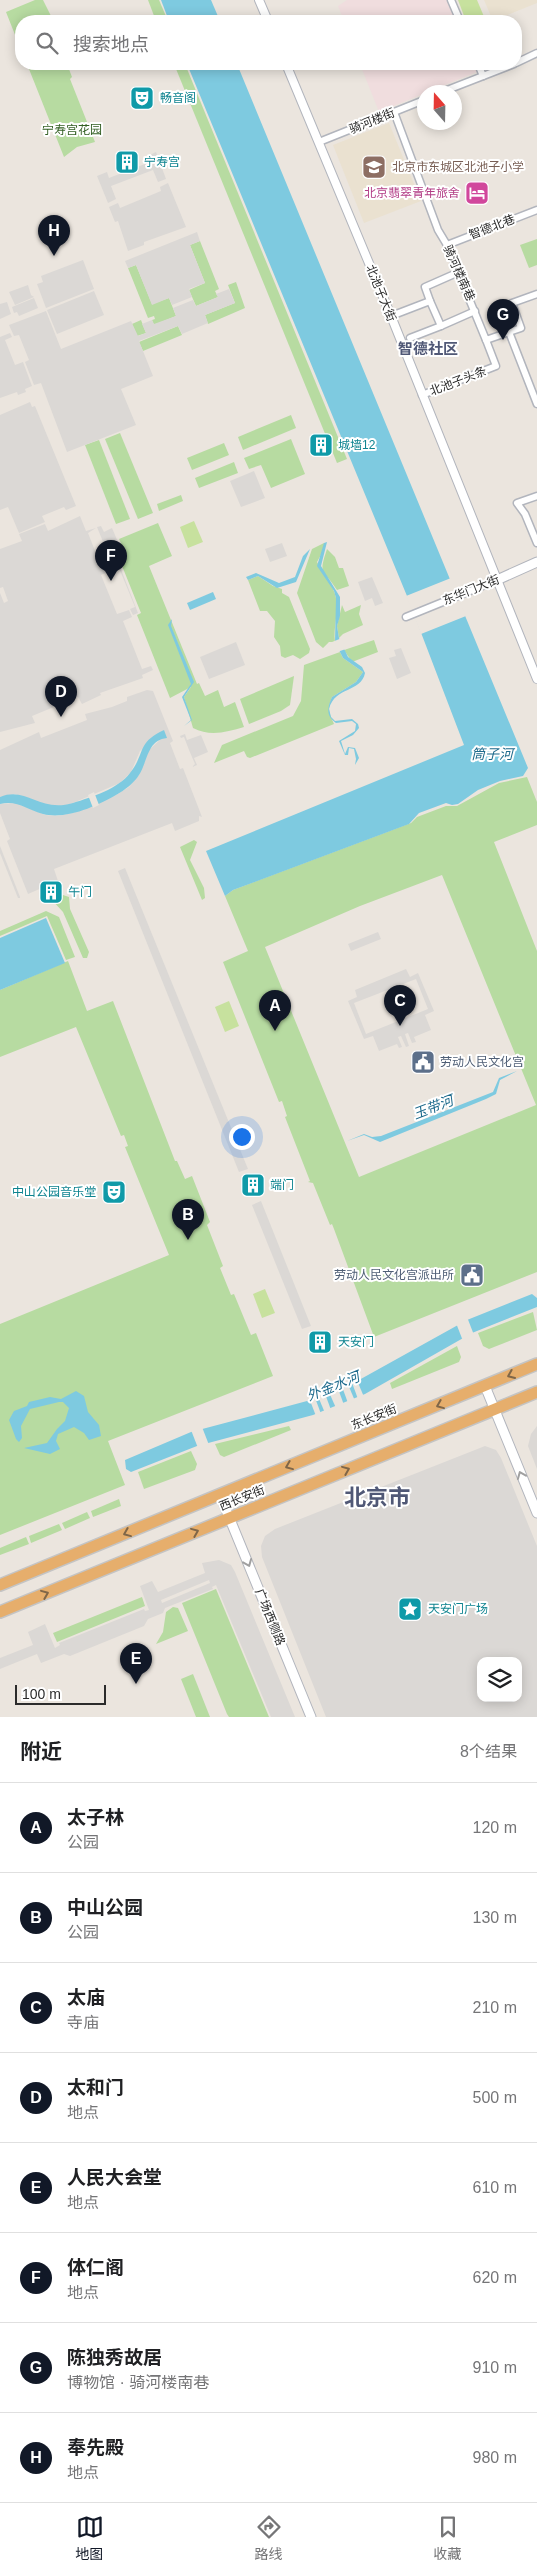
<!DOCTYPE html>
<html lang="zh">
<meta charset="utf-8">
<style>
:root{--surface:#fff;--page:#f6f6f6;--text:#202124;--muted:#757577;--line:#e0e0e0;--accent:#111827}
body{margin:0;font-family:Helvetica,"Noto Sans SC",sans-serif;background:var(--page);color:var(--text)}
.controls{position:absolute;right:15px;bottom:15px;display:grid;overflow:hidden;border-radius:10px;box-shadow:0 2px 12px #0003}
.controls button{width:45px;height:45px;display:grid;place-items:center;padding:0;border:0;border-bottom:1px solid var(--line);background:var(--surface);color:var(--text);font:25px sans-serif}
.compass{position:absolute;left:417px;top:85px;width:45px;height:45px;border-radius:50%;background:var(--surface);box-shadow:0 2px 12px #0003;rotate:340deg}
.scale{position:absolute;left:15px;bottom:12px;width:91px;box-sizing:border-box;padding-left:5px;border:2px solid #2b2b2b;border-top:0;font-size:14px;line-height:18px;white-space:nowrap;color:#2b2b2b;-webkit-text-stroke:4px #fff;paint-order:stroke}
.you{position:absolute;left:241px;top:1136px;width:18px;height:18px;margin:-12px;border:4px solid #fff;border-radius:50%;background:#1a73e8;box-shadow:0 0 0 8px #1a73e833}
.badge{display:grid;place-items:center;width:32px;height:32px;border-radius:50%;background:var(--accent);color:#fff;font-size:16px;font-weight:700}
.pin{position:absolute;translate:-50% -41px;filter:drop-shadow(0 1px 2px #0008)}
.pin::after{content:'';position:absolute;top:26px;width:18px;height:15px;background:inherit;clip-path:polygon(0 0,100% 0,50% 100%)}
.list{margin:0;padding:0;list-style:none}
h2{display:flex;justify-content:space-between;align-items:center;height:65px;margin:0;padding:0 20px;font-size:21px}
h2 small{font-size:16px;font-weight:400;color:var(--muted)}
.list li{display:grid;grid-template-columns:32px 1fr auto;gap:15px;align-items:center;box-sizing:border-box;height:90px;padding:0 20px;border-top:1px solid var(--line)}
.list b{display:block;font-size:19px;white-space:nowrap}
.list p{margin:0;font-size:16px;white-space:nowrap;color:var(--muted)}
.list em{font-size:16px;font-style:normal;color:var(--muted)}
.icon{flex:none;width:28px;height:28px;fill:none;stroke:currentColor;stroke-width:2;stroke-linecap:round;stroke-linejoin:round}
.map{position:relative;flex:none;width:537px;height:1717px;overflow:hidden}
.search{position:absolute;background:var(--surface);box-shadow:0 2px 12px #0003;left:15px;right:15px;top:15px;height:55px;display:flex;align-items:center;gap:12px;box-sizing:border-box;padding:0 18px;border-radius:20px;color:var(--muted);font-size:19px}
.sheet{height:785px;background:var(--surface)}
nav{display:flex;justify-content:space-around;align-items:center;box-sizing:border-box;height:70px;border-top:1px solid var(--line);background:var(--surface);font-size:14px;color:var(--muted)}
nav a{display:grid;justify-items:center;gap:2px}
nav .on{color:var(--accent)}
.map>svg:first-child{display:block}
</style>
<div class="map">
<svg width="537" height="1717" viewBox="0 0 537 1717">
<rect width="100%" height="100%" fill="#ebe5de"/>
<g fill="#eae1d0">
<polygon points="484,0 537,0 537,3 493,21"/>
<polygon points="389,123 421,201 364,223 333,145"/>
</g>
<g fill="#f0ddde">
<polygon points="347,0 448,0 457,21 344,21 338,6"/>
<polygon points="360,64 476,64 479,71 379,112"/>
</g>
<g fill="#b7dba1" fill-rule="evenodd">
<polygon points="35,0 43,0 53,20 61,17 63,21 21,21 21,50 6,12"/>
<polygon points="148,0 159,0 168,21 156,21"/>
<polygon points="27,64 67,64 72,77 70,79 95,142 77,147 64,157"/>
<polygon points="174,64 185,64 347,459 337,463"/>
<polygon points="537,239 537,265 529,268 520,245"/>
<polygon points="200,241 219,289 215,291 218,297 196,306 189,290 205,283 190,245"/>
<polygon points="136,265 152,304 169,298 176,316 154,325 152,320 155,319 154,316 148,318 128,268"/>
<polygon points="236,282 245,308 208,324 205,315 235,303 228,285"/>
<polygon points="141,320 146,333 137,336 132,324"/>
<polygon points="178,326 182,335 143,351 139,342"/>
<polygon points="291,415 296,428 243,450 238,437"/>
<polygon points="120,433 153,513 138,519 105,439"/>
<polygon points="291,439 305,474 271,488 261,465 249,469 244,458"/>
<polygon points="99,440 130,519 116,524 85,445"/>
<polygon points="224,443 229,455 192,470 187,458"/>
<polygon points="234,462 238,473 199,488 195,478"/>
<polygon points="181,495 183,501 159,511 157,504"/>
<path d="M 158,523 L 172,556 L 149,566 L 197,684 L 199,683 L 205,696 L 218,690 L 224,707 L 235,702 L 244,727 C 227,732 210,737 193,728 L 184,697 L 191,687 L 170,698 L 137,615 L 141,613 L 114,546 L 121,543 L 119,539 Z"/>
<path d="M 324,543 L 324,549 L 317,562 C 323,574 334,586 336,598 C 339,613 333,627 335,642 L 329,642 L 323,648 L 316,642 L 297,593 L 312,549 Z"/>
<path d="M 327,549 L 335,557 L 339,568 L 343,568 L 349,586 L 337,590 C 323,568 318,576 327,549 Z"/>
<polygon points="258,576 273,586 282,589 282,593 289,597 310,649 309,653 300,659 293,655 285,658 281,656 280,646 274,637 275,621 267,611 260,611 248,580"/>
<polygon points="342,605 345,612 361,605 359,614 363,625 343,634 339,638 337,626"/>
<polygon points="374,640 378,652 352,662 344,650"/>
<path d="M 340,652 L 343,658 L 363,672 L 356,682 L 332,697 C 327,709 329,713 334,724 L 250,758 L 247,757 L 244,751 L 214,763 L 222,745 L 293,716 L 301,701 L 304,665 Z"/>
<polygon points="294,676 290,705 281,711 249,724 240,699"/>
<path d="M 527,777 L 537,802 L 537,825 L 494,842 L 537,951 L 537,1272 L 374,1337 L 334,1229 L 332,1224 L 330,1225 L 313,1183 L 308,1182 L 310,1181 L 285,1117 L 287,1116 L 282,1101 L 279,1102 L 223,962 L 248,951 L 225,896 L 233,890 L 411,823 L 417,817 L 446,806 L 457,806 L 499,783 ZM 442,875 L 536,1105 L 359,1177 L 265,947 L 360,906 Z"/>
<polygon points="194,840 197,842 190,860 204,888 205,898 202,900 180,847"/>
<polygon points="63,895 69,897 70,909 89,952 87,958 83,958 63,912 52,900"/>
<polygon points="46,911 59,917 75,957 66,960 47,916 0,936 0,931"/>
<polygon points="68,961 87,1011 113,1001 175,1161 177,1161 185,1179 192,1176 210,1222 207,1225 223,1266 220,1268 231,1295 234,1294 251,1335 256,1333 273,1376 108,1441 125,1485 0,1535 0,1324 169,1255 125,1147 128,1146 124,1135 121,1136 76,1027 0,1057 0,990"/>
<polygon points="533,1312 537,1330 489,1349 483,1346 478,1333"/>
<polygon points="457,1346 461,1357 459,1362 392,1389 390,1383"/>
<polygon points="289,1426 291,1430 224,1457 220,1455 215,1444"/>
<polygon points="191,1451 197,1464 195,1470 144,1489 138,1472"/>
<polygon points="119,1499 121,1506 93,1517 91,1511"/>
<polygon points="87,1512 90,1518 65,1529 62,1523"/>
<polygon points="59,1524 62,1530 31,1543 29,1536"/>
<polygon points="26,1537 29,1544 0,1555 0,1548"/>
<polygon points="216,1589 269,1717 229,1717 227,1714 182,1603"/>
<polygon points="142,1597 145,1606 57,1642 53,1633"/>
<polygon points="173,1607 178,1608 188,1631 156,1644 163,1632 166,1612"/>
<polygon points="193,1674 210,1717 196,1717 181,1679"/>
</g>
<g fill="#c7e19e">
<polygon points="458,0 477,0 485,19 466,21"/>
<polygon points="194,521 203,542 188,548 180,527"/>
<polygon points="229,1001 239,1026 225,1032 215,1007"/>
<polygon points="265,1289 275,1313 262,1318 253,1294"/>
</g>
<g fill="#dbd8d5" fill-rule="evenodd">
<polygon points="156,152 166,179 158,182 153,170 111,186 116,199 108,203 97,176 107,172 109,178 150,162 148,156"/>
<polygon points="168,183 186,227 144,242 144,245 128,251 118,221 115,222 109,207 118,203 120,208 161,191 160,187"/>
<polygon points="197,232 200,241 190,245 205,283 189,289 192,297 172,305 169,298 152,305 136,265 128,268 125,261"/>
<polygon points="83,260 94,289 46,308 37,284 43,282 41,276"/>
<polygon points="28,285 31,295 34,297 15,305 9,292"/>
<polygon points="229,289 235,303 205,315 208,323 182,334 178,326 139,341 153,376 121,389 136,425 67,452 41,383 34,385 25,362 29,360 19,335 14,336 9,325 46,311 61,349 131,321 138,336 146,333 142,324 152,320 154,324 176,316 173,308 193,300 196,306 218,297 216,294"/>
<polygon points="94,291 104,315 57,334 47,310"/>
<polygon points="34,298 38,308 19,316 17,312 14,313 12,307"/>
<polygon points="7,302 11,314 0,319 0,304"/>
<polygon points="10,333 12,337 5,340 15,365 23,362 32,386 25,389 26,392 18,395 17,392 0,398 0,337"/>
<polygon points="30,402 32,407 35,406 76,506 66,510 64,507 42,516 45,522 19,533 8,507 0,510 0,415"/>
<polygon points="254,471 265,498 241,507 230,481"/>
<polygon points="80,516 86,531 96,528 88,533 97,556 105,553 112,570 101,575 117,614 129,610 132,617 123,621 142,669 151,666 153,670 142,675 143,678 100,693 101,695 82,704 78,697 32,716 35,723 0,732 0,593 4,603 8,601 3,587 0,588 0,549 22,541 19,534 45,524 48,531"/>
<polygon points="101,526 104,532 112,528 118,542 109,545 112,552 109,554 112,561 117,559 138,613 133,615 130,609 135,607 119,568 114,569 97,527"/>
<polygon points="282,543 287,556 270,562 265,549"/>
<polygon points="372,577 383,603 375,606 372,598 365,601 358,582"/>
<polygon points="236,642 245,665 209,679 200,657"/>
<polygon points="401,648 411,673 397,679 389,658 396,656 394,650"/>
<polygon points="147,690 153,691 173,741 170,743 180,769 183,768 202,817 199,816 199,821 175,831 172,823 54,869 58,881 28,894 7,841 10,839 0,813 0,804 18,803 45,815 57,816 73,813 116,795 129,787 139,775 149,750 161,739 164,730 140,751 131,772 120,783 73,803 58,807 43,805 15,794 0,797 0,750 39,732 41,738 87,720 85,714 112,707 127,701 127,697"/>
<polygon points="185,734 187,740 201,735 208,752 194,758 197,765 192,767 195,764 189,750 184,737 181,738 180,736"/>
<polygon points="0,846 20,897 20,898 18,898 0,853"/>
<polygon points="125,868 248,1169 239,1172 118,871"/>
<polygon points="378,932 381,939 351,951 348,944"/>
<path d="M 406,969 L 410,977 L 418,973 L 434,1011 L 425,1015 L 431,1030 L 414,1037 L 416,1042 L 412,1043 L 408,1033 L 405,1034 L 409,1046 L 406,1047 L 401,1036 L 398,1037 L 402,1047 L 399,1048 L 397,1044 L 379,1051 L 373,1036 L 364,1039 L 348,1001 L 357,997 L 355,990 ZM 416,979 L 428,1009 L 366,1034 L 354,1003 Z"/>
<polygon points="261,1201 311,1326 302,1329 252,1205"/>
<polygon points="537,1426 537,1469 528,1446 531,1434"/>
<path d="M 485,1446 L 496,1450 L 501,1458 L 537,1546 L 537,1717 L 326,1717 L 262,1557 L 261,1546 L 265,1536 L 275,1529 ZM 481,1661 L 518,1661 L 518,1698 L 481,1698 Z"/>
<path d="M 219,1560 L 231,1565 L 235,1572 L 295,1717 L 271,1717 L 216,1585 L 212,1587 L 213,1589 L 165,1608 L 163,1613 L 148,1619 L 144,1626 L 70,1656 L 64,1654 L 41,1663 L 37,1654 L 0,1669 L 0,1658 L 33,1645 L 28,1632 L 45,1624 L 55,1648 L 60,1645 L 59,1643 L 144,1609 L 145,1611 L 149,1610 L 140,1586 L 152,1581 L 158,1592 L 205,1573 L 202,1563 ZM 209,1580 L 210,1583 L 162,1603 L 161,1600 Z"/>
</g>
<g fill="#7ecae0">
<polygon points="161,0 211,0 220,21 169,21"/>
<polygon points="187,64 237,64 528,768 523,776 500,781 478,790 458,804 452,805 446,803 419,813 409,824 233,890 225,896 206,851 464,745 407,596"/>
<path d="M 327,542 L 321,566 L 340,597 L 340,616 L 337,626 L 339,638 L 348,657 L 362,667 L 365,673 C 361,693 335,686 329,709 L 331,717 L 335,721 L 352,719 L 358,724 L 359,728 L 353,735 L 341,741 L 345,754 L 348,747 L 355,748 L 359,758 L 355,765 L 356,759 L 354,749 L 349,748 L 348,755 L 345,755 L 339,741 L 355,731 L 356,724 L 352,721 L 336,723 C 326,716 327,708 332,697 L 356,682 L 363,672 L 343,658 L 335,642 L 336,598 L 334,591 L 317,566 L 324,543 Z"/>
<polygon points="310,549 296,582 277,588 258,576 248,580 246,577 256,573 279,583 295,577 303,556"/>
<polygon points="213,592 216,599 190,610 187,603"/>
<polygon points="172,619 171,626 194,682 184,697 192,720 184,726 191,720 182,697 191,684 168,625"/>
<path d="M 164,730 L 167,738 C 147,740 148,761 139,775 C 134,783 125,790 116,795 C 97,806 66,820 43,814 C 27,810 18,800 0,804 L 0,797 C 27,786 39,813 73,803 C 92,797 118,789 130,773 C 146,753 136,743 164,730 Z"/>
<polygon points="46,918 65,963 0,990 0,938"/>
<polygon points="517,1071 500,1080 496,1094 486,1099 380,1142 364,1135 347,1141 364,1134 372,1137 381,1136 493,1092 499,1078"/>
<polygon points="532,1294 537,1298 537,1307 472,1333 365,1394 313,1415 197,1446 131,1472 126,1469 125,1460 191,1432 307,1401 359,1380 467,1320"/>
<polygon points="76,1391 84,1396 88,1412 99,1425 101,1436 89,1440 84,1433 74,1427 58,1434 56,1441 60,1449 50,1454 24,1448 47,1443 57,1429 65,1421 69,1408 63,1402 59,1402 30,1409 21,1426 22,1438 19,1442 16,1439 9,1420 14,1411 27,1406 29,1402 50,1397 61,1399"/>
</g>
<g fill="#ebe5de">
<polygon points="451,578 466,616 421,634 406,596"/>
<polygon points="342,638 346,649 337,652 332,642"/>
<polygon points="94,792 99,805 93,808 88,795"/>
<polygon points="467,1317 474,1335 463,1341 456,1323"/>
<polygon points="356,1378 364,1397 358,1399 351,1380"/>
<polygon points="347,1382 355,1401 348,1403 341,1384"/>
<polygon points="337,1386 344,1405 336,1408 328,1390"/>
<polygon points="324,1391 331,1410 325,1413 317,1394"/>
<polygon points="314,1395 321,1414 316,1416 309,1398"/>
<polygon points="202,1427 209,1445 198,1448 191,1430"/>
</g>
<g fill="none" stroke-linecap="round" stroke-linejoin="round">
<g stroke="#b2b5bd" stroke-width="9">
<g id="minor">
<polyline points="451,0 460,21"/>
<polyline points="516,63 537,53"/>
<polyline points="478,64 483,76"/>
<polyline points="442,92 514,64"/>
<polyline points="394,112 438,230 447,245 486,340 509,332 537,404"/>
<polyline points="319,142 424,100"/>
<polyline points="447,245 537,210"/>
<polyline points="430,301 441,326 475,311"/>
<polyline points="391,316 430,301 425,287 459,272"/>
<polyline points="509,332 521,328 512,303 537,294"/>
<polyline points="410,338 441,326"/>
<polyline points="422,395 496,366 486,340"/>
<polyline points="537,496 517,503 525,514 537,543"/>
<polyline points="406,617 497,580"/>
</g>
</g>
<g stroke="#b2b5bd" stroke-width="10">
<g id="tertiary">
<polyline points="259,0 268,21"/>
<polyline points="286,64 391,316 537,679"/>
</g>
</g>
<g stroke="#b2b5bd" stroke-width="11">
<g id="secondary">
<polyline points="497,580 537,562"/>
<polyline points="485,1386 537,1513"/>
<polyline points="220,1495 311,1717"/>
</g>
</g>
<g stroke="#c4c4c4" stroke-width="14">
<g id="trunk">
<polyline points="0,1585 537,1364"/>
<polyline points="0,1612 537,1392"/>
</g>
</g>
<use href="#minor" stroke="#fff" stroke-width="6"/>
<use href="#tertiary" stroke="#fff" stroke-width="8"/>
<use href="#secondary" stroke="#fff" stroke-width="9"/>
<use href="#trunk" stroke="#e6ae6c" stroke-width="11"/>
</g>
<defs><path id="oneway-chevron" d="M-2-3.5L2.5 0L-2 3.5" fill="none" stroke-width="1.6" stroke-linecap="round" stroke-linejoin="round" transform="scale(1.25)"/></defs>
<g stroke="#7f6648">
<use href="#oneway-chevron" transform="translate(511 1375) rotate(157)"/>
<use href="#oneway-chevron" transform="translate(440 1405) rotate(158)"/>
<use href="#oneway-chevron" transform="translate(289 1466) rotate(158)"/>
<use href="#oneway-chevron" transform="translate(346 1470) rotate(-22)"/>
<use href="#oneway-chevron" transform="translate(195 1532) rotate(-22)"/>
<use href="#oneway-chevron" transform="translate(127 1533) rotate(158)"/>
<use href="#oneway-chevron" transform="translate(45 1594) rotate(-22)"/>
</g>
<g stroke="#a0a0a0">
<use href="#oneway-chevron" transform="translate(521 1475) rotate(-112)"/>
<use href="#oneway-chevron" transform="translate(248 1563) rotate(68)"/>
</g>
<defs>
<g id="theatre-square" transform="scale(1.25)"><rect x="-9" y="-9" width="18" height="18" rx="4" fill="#0f9aa8" stroke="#fff"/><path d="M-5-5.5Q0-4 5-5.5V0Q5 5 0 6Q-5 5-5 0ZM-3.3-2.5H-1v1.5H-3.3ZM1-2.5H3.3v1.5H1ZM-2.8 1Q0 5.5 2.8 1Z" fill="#fff"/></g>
<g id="building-square" transform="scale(1.25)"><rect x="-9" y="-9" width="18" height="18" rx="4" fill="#0f9aa8" stroke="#fff"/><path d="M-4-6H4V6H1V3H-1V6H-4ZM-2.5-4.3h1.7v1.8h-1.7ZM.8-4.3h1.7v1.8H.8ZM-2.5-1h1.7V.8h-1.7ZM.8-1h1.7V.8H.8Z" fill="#fff"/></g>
<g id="school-square" transform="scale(1.25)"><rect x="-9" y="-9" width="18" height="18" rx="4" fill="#8d6e63" stroke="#fff"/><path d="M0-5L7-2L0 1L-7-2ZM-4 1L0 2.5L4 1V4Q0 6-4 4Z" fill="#fff"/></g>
<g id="hotel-square" transform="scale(1.25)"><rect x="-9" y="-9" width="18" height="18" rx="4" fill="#d1479c" stroke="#fff"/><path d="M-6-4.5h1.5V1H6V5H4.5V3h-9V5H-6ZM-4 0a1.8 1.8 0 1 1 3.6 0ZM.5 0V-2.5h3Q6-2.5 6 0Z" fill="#fff"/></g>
<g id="civic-square" transform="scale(1.25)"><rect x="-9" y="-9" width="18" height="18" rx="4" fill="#5c6f8a" stroke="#fff"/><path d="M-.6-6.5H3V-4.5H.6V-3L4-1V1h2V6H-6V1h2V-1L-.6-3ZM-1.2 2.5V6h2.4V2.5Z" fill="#fff"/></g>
<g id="sight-square" transform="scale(1.25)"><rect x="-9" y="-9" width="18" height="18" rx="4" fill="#0f9aa8" stroke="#fff"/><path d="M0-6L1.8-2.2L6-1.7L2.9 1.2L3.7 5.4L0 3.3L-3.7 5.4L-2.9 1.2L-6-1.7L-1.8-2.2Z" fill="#fff"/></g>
</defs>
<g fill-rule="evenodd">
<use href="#theatre-square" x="142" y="98"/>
<use href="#building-square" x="127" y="162"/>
<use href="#school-square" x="374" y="167"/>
<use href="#hotel-square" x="477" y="193"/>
<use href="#building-square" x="321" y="445"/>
<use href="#building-square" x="51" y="892"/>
<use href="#civic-square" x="423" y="1062"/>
<use href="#building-square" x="253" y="1185"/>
<use href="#theatre-square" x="114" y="1192"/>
<use href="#civic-square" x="472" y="1275"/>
<use href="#building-square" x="320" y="1342"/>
<use href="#sight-square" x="410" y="1609"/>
</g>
<g text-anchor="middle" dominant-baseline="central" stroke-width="4" stroke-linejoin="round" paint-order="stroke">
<g font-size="12" fill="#0d838f" stroke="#fff" text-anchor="start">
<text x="160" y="98">畅音阁</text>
<text x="144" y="162">宁寿宫</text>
<text x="338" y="445">城墙12</text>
<text x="68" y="892">午门</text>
<text x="270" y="1185">端门</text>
<text x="96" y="1192" text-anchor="end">中山公园音乐堂</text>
<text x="338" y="1342">天安门</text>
<text x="428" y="1609">天安门广场</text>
</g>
<g font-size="12" fill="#2b2b2b" stroke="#fff">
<text transform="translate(372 121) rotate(-22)">骑河楼街</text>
<text transform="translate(492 227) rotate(-21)">智德北巷</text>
<text transform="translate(459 273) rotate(66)">骑河楼南巷</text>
<text transform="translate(381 293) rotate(68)">北池子大街</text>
<text transform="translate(458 381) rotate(-21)">北池子头条</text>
<text transform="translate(471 590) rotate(-22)">东华门大街</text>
<text transform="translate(374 1417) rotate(-22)">东长安街</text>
<text transform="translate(242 1498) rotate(-22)">西长安街</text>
<text transform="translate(270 1617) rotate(68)">广场西侧路</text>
</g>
<g font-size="12" fill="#325f23" stroke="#fff">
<text x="72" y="130">宁寿宫花园</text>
</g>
<g font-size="12" fill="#785e54" stroke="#fff" text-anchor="start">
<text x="392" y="167">北京市东城区北池子小学</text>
</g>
<g font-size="12" fill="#b23c85" stroke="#fff" text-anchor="end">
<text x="460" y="193">北京翡翠青年旅舍</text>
</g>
<g font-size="12" fill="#4e5e75" stroke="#fff" text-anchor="start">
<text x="440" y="1062">劳动人民文化宫</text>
<text x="454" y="1275" text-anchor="end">劳动人民文化宫派出所</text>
</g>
<g font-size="14" font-style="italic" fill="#1d6a8c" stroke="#fff">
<text x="492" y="754">筒子河</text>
<text transform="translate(433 1107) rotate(-21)">玉带河</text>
<text transform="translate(333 1386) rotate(-22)">外金水河</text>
</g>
<g font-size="15" font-weight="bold" fill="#505876" stroke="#fff">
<text x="428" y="348">智德社区</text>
</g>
<g font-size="22" font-weight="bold" fill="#505876" stroke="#fff">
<text x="377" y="1497">北京市</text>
</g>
</g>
</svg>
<div class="controls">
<button><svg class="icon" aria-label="layers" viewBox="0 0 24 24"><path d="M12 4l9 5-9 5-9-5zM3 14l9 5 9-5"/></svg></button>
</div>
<svg class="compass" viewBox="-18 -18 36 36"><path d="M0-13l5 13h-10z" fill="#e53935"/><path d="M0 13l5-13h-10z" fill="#757577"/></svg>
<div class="scale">100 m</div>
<div class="you"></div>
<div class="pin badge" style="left:275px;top:1031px">A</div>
<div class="pin badge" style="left:188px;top:1240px">B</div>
<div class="pin badge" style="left:400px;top:1026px">C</div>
<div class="pin badge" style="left:61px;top:717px">D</div>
<div class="pin badge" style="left:136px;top:1684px">E</div>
<div class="pin badge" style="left:111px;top:581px">F</div>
<div class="pin badge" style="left:503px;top:340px">G</div>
<div class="pin badge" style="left:54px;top:256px">H</div>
<div class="search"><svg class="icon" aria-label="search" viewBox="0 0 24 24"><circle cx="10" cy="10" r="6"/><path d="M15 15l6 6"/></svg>搜索地点</div>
</div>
<section class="sheet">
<h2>附近<small>8个结果</small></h2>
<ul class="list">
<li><span class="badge">A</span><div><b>太子林</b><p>公园</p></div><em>120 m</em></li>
<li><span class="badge">B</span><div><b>中山公园</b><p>公园</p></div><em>130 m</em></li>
<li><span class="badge">C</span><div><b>太庙</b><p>寺庙</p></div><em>210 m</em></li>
<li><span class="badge">D</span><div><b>太和门</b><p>地点</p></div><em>500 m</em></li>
<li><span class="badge">E</span><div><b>人民大会堂</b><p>地点</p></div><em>610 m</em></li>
<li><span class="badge">F</span><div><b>体仁阁</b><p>地点</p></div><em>620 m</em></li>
<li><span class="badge">G</span><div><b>陈独秀故居</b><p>博物馆 · 骑河楼南巷</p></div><em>910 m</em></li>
<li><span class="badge">H</span><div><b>奉先殿</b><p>地点</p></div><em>980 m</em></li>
</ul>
</section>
<nav>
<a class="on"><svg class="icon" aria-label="map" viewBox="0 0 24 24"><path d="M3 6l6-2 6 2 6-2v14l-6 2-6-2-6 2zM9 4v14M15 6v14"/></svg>地图</a>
<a><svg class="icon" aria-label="directions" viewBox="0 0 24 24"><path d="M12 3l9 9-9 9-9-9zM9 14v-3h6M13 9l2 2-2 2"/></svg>路线</a>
<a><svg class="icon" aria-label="saved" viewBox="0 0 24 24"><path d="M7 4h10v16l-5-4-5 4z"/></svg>收藏</a>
</nav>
